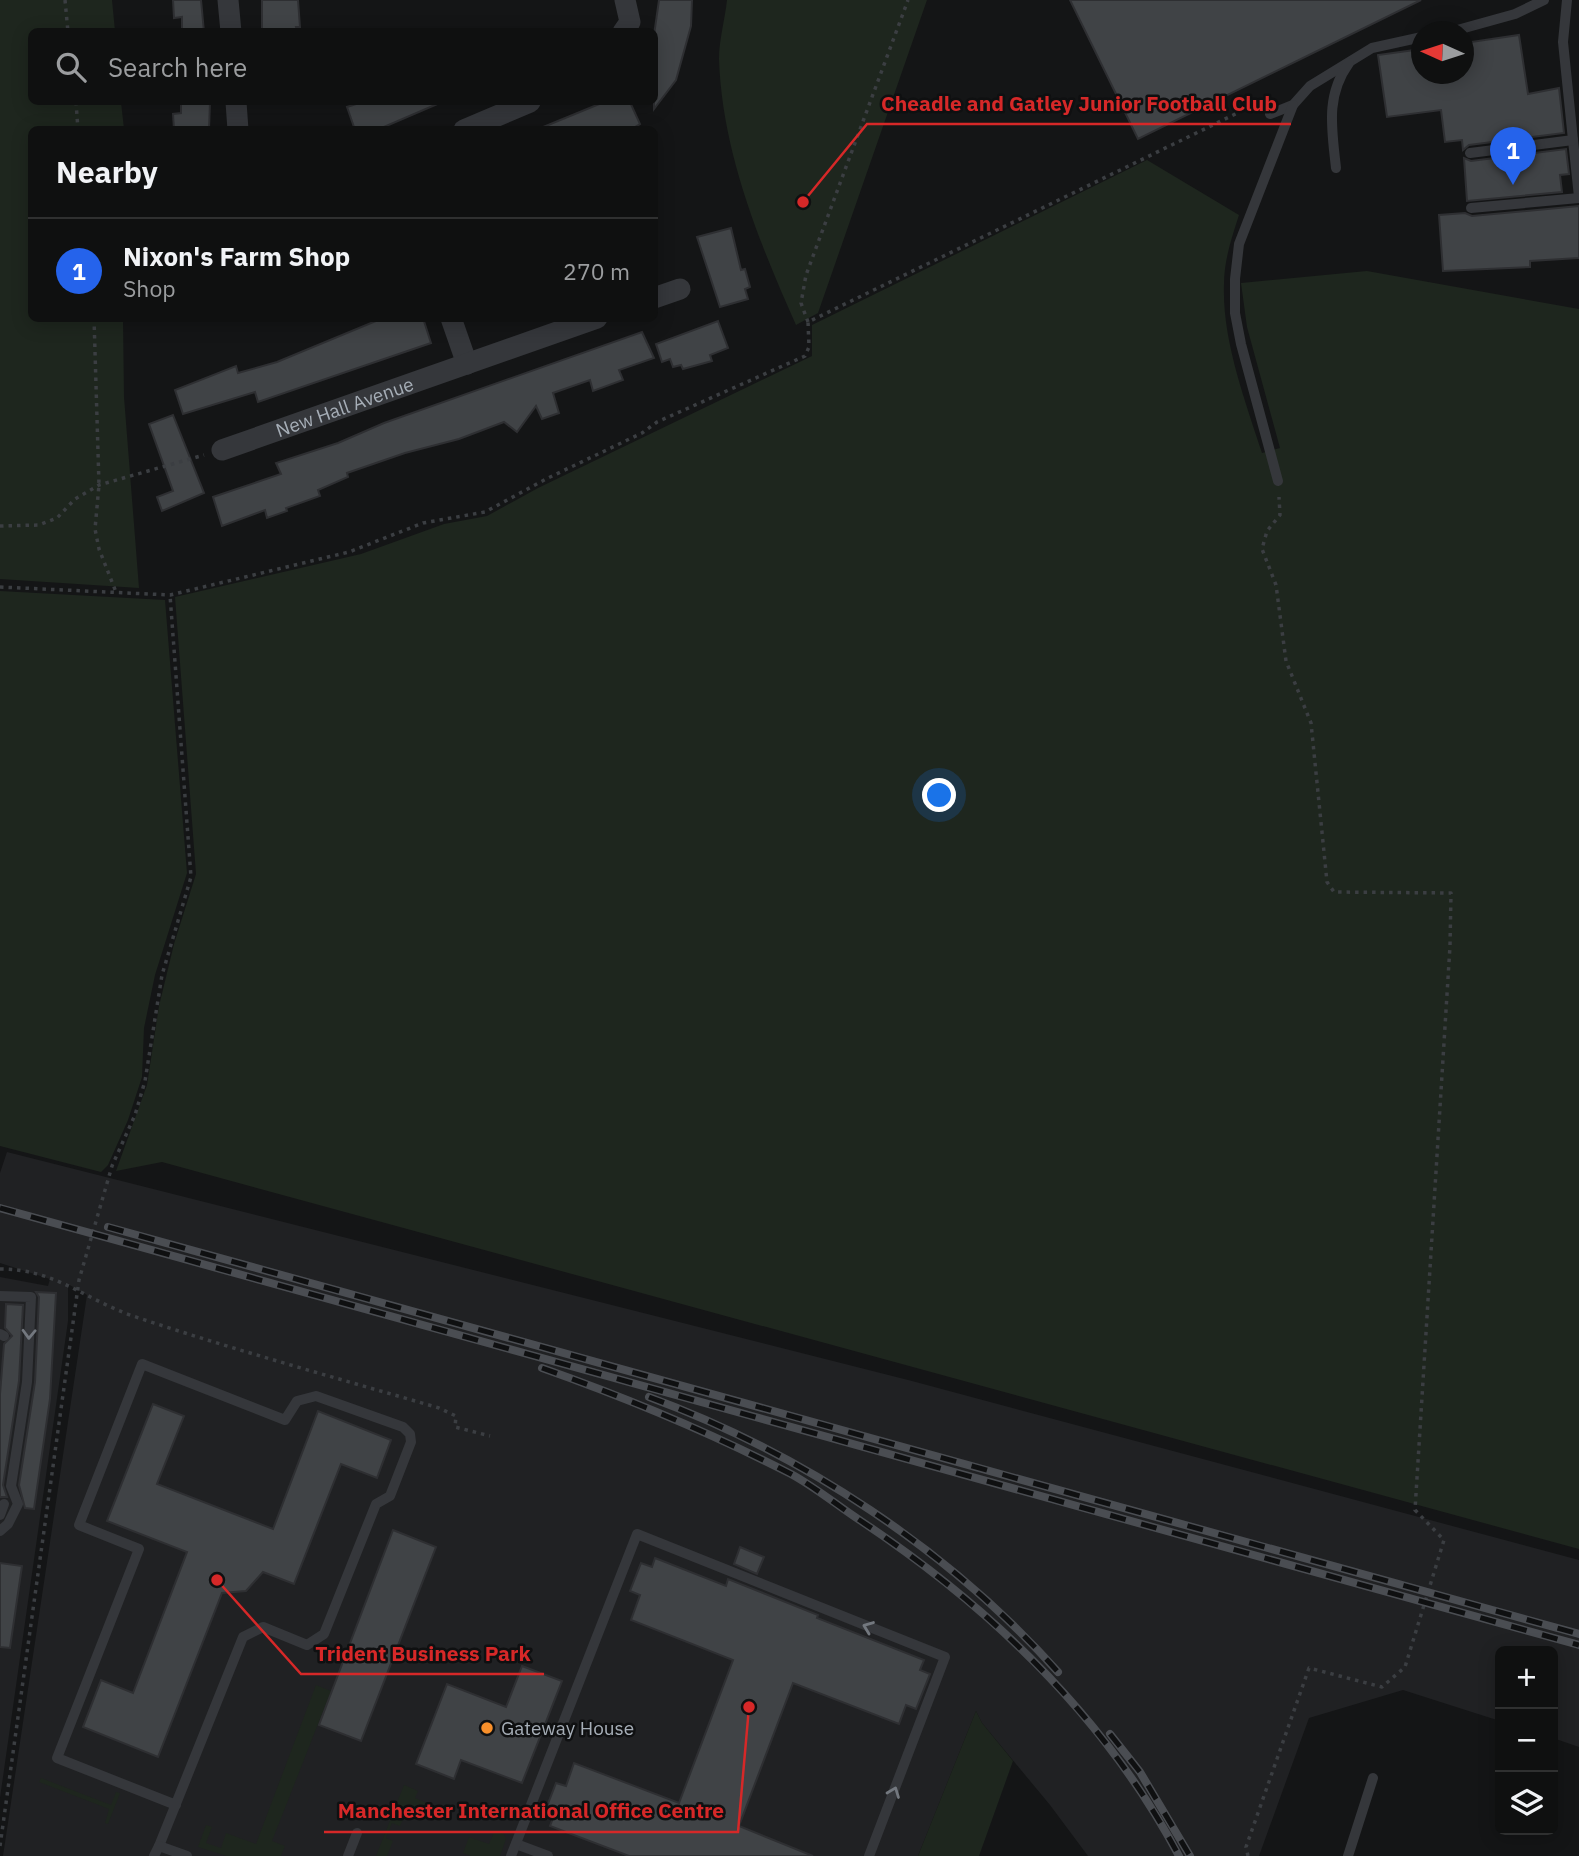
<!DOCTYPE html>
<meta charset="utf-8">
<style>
:root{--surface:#0f1010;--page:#1d1e1e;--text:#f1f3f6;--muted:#9b9d9f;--line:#2f3030;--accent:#2563eb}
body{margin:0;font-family:"IBM Plex Sans",sans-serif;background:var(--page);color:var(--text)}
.controls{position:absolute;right:21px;bottom:21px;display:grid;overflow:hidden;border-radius:10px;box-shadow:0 4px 18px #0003}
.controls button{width:63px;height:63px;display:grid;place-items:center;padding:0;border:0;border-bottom:2px solid var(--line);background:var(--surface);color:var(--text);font:35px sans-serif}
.compass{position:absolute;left:1411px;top:21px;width:63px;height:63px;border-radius:50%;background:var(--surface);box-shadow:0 4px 18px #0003;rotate:273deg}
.you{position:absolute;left:940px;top:796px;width:24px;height:24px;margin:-18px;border:5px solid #fff;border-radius:50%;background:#1a73e8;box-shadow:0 0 0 10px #1a73e833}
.badge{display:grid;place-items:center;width:46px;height:46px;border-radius:50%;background:var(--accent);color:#fff;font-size:23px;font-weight:700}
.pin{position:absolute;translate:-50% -58px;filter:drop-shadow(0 2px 4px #0008)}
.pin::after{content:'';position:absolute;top:37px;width:24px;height:21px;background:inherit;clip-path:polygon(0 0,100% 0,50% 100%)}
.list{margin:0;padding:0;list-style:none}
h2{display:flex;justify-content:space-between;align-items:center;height:91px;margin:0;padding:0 28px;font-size:30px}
h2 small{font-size:23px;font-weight:400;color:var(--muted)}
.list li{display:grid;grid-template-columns:46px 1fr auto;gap:21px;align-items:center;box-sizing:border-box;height:105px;padding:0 28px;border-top:2px solid var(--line)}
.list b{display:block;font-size:26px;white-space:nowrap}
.list p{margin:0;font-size:23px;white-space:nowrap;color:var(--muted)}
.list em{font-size:23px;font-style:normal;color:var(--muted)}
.icon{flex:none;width:38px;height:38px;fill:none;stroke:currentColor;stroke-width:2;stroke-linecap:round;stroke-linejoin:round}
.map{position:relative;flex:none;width:1579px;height:1856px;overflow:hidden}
.search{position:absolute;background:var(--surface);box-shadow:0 4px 18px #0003;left:28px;top:28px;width:630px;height:77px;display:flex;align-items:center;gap:18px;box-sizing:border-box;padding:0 24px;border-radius:10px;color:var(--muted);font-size:26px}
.panel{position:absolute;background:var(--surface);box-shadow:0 4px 18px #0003;left:28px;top:126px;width:630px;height:196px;border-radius:10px}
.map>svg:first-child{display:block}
</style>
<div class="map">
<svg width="1579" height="1856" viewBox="0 0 1579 1856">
<rect width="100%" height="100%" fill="#141516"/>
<polygon fill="#202123" points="7,1152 912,1381 1579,1560 1579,1747 1553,1738 1553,1651 1500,1651 1500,1721 1403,1690 1309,1718 1259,1856 1088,1856 1050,1805 982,1723 976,1711 918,1856 3,1856 87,1295 68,1284 68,1321 0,1798 0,1277 48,1286 50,1279 0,1263 0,1173"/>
<g fill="#1e261e">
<polygon points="0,0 112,0 115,31 32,32 32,102 121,102 124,129 32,130 32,318 123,319 124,397 139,588 0,579"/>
<path d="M 727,0 L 927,0 L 818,313 L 796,325 C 759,242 722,151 719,59 C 719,40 725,19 727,0 Z"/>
<path d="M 1147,160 L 1239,215 C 1232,237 1224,260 1224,284 C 1222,340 1245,400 1262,453 L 1280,448 L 1247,327 L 1241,283 L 1367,271 L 1579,309 L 1579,1549 L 162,1162 L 116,1171 L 147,1085 L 159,1006 L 174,944 L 196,874 L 175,597 L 361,554 L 444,524 L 487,516 L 538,488 L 812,356 L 812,325 Z"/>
<polygon points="0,591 165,600 187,873 155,975 144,1028 142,1077 128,1120 108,1165 101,1172 0,1146"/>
<polygon points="316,1685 331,1691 272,1841 285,1846 281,1856 227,1856 198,1847 206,1825 212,1827 206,1843 221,1848 226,1833 256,1844"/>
<polygon points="976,1711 982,1723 1013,1761 979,1856 918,1856"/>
<polygon points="41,1778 111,1805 116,1792 120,1793 108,1824 105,1823 109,1809 39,1782"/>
<polygon points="404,1785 418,1791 415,1798 427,1803 421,1818 406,1812 400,1826 392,1823 386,1838 393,1841 387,1856 376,1856"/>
<polygon points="495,1830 504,1834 506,1839 500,1856 471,1856 463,1853 469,1837 489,1844"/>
</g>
<g fill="#404346" stroke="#2e2f32" stroke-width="2">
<polygon points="173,0 201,0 204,32 182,32 182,17 174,18"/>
<polygon points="262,0 298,0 300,27 296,27 297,32 262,32"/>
<polygon points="659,0 692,0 691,26 676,80 654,109 654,35"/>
<polygon points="1070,0 1421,0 1138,139"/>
<polygon points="1519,35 1528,94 1559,88 1564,133 1469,145 1463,150 1462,140 1445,142 1441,110 1387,117 1378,55 1422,49 1422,74 1464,74 1464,43"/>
<polygon points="181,102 210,102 209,130 174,130 173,114 181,113"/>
<polygon points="362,102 442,102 377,130 355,130 347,107"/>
<polygon points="604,102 630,102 640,124 630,130 536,130"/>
<polygon points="1566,149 1569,174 1560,175 1562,192 1467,201 1464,158 1471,161"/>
<polygon points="1579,206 1579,258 1530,261 1530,267 1443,271 1439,215 1465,213 1472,216"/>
<polygon points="731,228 741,270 745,269 750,287 745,289 748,299 720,307 697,237"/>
<polygon points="383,318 423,318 431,343 258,402 255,392 183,414 175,390 236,366 238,373 277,362"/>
<polygon points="718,321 728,348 710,355 712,361 683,369 681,365 673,367 670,359 662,362 656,344"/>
<polygon points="642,332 654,358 619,370 623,380 593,391 590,380 553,393 559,413 542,419 536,406 517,432 504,422 459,439 405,453 347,473 348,477 318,490 320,496 286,508 287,511 267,518 265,510 222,526 213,497 281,474 276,463 338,443 384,423"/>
<polygon points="173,415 204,493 162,511 157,497 173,491 149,424"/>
<polygon points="36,1292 56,1293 50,1399 34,1509 25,1508 19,1485 35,1382 39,1297"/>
<polygon points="6,1304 23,1305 19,1381 3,1485 7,1497 0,1497 0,1394 4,1344 12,1336 5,1328"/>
<polygon points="153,1404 184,1416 157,1484 273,1529 318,1411 391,1440 377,1478 341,1464 294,1584 263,1572 246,1591 222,1593 158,1757 83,1727 101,1680 133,1693 187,1552 107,1521"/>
<polygon points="393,1530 436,1547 361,1741 319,1725"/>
<polygon points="740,1547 764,1557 757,1574 734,1564"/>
<polygon points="655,1558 726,1586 728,1579 818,1615 817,1618 924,1660 920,1670 930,1674 916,1709 906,1705 899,1724 793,1683 739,1826 813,1856 629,1856 550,1826 553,1818 544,1814 556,1783 566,1786 574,1763 679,1803 733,1660 631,1620 640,1595 630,1591 641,1563 652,1567"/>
<polygon points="0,1563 22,1566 10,1648 0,1647"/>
<polygon points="522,1666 562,1681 522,1783 461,1760 454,1779 416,1764 447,1684 506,1707"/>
</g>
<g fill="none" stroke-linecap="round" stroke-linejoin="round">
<g stroke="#3b3e42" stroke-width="3.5" stroke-dasharray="3.5 5" stroke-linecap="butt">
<polyline points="65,0 68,32"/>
<polyline points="76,102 78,130"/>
<polyline points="94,318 99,485 95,529 99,549 116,592"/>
<polyline points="808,322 801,303 806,275 908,0"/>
<polyline points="0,526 39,525 57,518 75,499 99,485 204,455"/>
<polyline points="0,587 170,595 349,552 423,523 485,512 546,479 642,433 657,422 805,356 809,347 808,322 1260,102"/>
<path d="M 0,1269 C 55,1269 84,1299 133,1316 C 234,1350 337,1378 439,1408 L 456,1416 L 455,1427 L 490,1436"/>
<polyline points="0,1846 79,1280 112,1166 135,1115 145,1081 162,975 191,877 170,595"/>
<polyline points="1248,1856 1246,1847 1309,1668 1382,1687 1405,1667 1444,1540 1415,1510 1450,946 1451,893 1334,892 1327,882 1311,723 1286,661 1276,585 1262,549 1267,531 1280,515 1279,497"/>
</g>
<g stroke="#35373b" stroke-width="10">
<polyline points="1450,32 1515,14 1544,0"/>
<polyline points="1270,114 1293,105 1310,86 1372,48 1422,37"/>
<polyline points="1573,140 1579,197"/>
<polyline points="1470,153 1573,140 1563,42 1567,0"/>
<path d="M 1336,168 C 1332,130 1325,96 1349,63"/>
<polyline points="1471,208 1579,198"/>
<polyline points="1278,481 1241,344 1235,313 1235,279 1239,244 1293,105"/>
<polyline points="0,1296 31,1297 27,1382 11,1486 18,1504 8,1524 0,1531"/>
<polyline points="0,1334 4,1336"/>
<polyline points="0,1515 4,1504"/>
<polyline points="516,1844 548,1856"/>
<polyline points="159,1846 243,1637 263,1627 307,1645 324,1634 376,1504 390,1496 411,1442 410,1434 403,1427 316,1396 297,1401 285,1420 142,1364 79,1525 139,1549 57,1758 176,1805"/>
<polyline points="154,1856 159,1846 187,1856"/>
<polyline points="348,1856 357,1833"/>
<polyline points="511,1856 637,1534 945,1657 869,1856"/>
<polyline points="1348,1856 1373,1778"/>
</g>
<g stroke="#35373b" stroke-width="21">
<polyline points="228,0 231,32"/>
<polyline points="623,32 630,22 625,0"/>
<polyline points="236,102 238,130"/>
<polyline points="464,130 530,102"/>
<polyline points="654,298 680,289"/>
<polyline points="451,318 467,364"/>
<path id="s1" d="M 222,450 L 597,318"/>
</g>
<g stroke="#4a4d52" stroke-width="8">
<g id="rail">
<polyline points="0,1208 1579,1645"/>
<polyline points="108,1227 1579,1634"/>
<path d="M 542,1368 C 627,1398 711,1433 791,1474 C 815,1487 838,1506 861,1521 C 990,1607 1106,1718 1179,1856"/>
<path d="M 649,1397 C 803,1454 949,1550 1058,1672"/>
<polyline points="1110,1734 1140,1772 1190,1856"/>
</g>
</g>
<use href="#rail" stroke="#0f1011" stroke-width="5" stroke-dasharray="16" stroke-linecap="butt"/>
</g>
<defs><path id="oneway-chevron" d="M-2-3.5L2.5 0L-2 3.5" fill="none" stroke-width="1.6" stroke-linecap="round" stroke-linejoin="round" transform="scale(1.75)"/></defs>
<g stroke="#73787f">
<use href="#oneway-chevron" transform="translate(29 1334) rotate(92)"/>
<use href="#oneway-chevron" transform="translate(868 1627) rotate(-159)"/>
<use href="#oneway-chevron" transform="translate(894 1792) rotate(-69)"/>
</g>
<circle fill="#f8902b" stroke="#0f1011" stroke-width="2.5" cx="487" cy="1728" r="7"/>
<g text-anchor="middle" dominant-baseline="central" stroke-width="5" stroke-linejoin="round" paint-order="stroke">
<g font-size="19" fill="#a6aeb7" stroke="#0f1011">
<text stroke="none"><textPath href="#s1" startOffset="130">New Hall Avenue</textPath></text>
</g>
<g font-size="19" fill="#a6aeb7" stroke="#0f1011" text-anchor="start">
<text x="501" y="1728">Gateway House</text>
</g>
</g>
<path fill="none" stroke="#d62828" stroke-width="2.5" d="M803 202L867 124H1291M217 1580L301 1674H544M749 1707L738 1832H324"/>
<g fill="#d62828" stroke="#0f1011" stroke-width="2.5">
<circle cx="803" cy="202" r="7"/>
<circle cx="217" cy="1580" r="7"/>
<circle cx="749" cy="1707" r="7"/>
</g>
<g font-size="21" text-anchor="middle" font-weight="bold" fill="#d62828" stroke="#0f1011" stroke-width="5" stroke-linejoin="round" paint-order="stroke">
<text x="1079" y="111">Cheadle and Gatley Junior Football Club</text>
<text x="423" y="1661">Trident Business Park</text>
<text x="531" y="1818">Manchester International Office Centre</text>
</g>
</svg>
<div class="controls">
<button>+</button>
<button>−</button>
<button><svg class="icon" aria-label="layers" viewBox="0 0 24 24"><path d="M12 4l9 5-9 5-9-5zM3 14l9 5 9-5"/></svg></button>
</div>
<svg class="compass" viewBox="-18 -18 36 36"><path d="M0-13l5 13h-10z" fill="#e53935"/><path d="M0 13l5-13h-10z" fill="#9b9d9f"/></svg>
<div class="you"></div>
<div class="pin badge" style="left:1513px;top:185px">1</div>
<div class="search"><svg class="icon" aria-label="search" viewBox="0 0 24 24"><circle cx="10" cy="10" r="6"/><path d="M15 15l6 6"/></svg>Search here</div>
<section class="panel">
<h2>Nearby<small></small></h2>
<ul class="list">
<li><span class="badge">1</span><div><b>Nixon's Farm Shop</b><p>Shop</p></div><em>270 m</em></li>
</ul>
</section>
</div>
